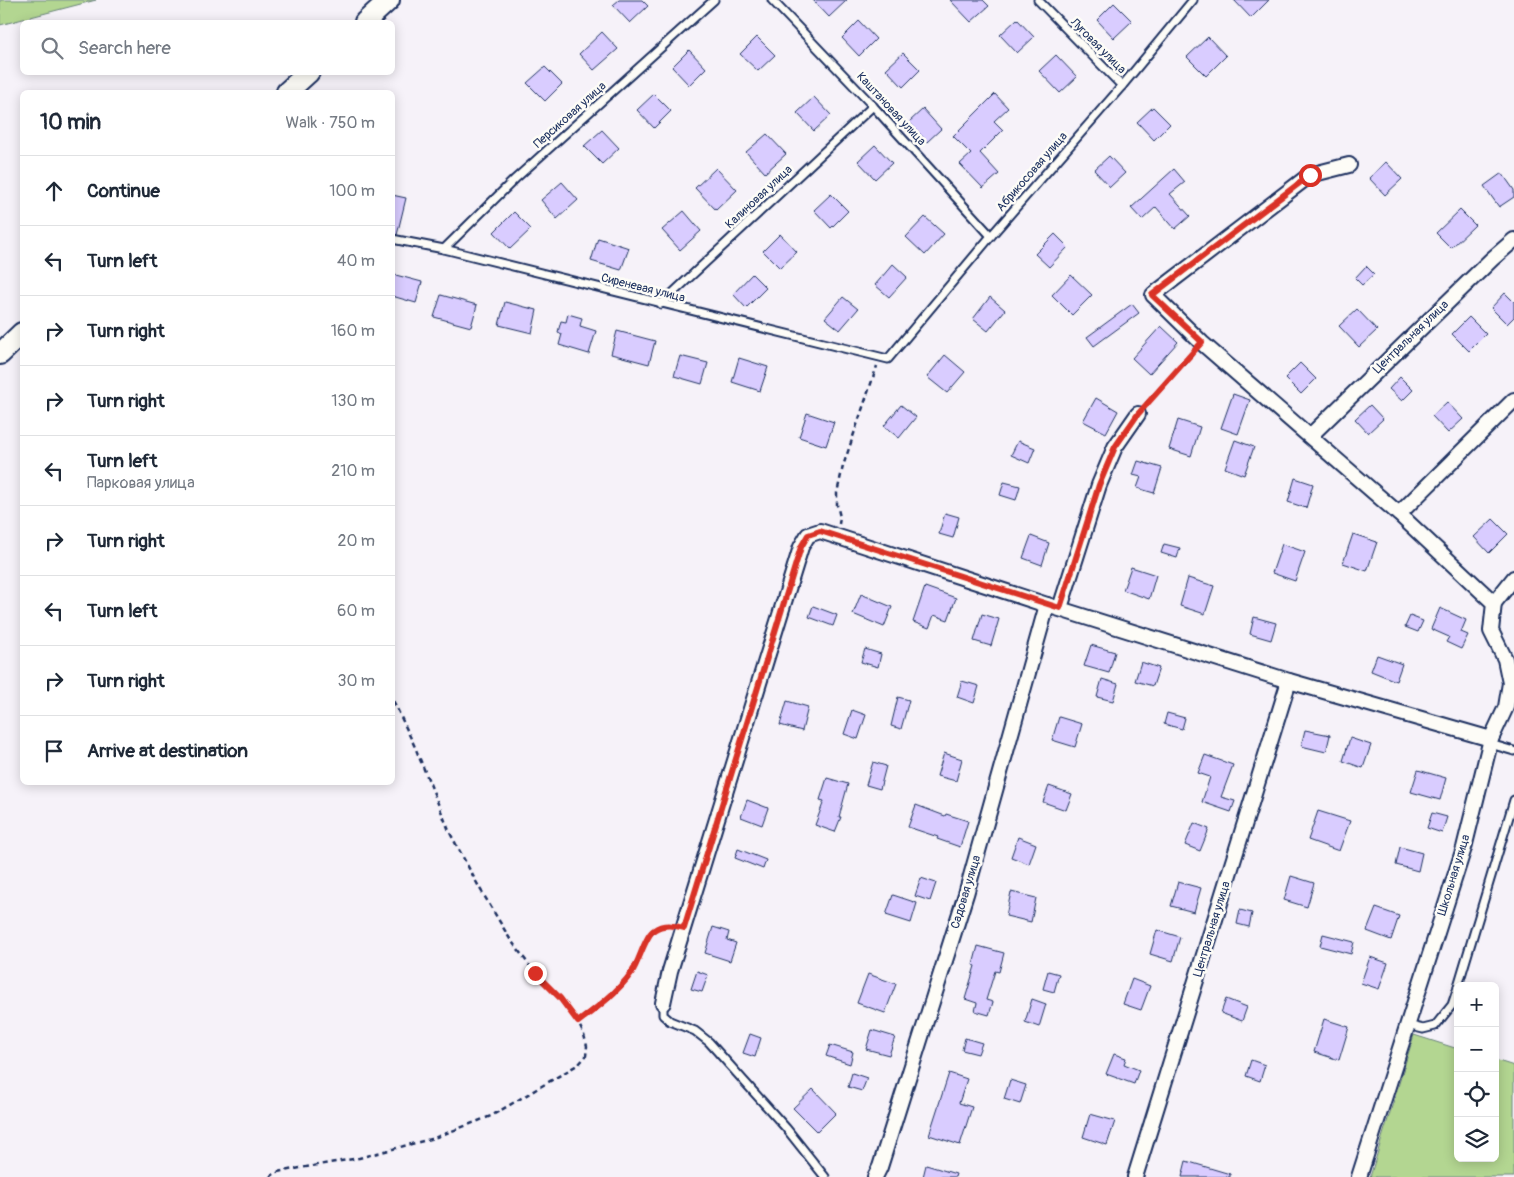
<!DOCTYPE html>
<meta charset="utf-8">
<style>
:root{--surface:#fff;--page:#f2f2f3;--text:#1f2937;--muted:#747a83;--line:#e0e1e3}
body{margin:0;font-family:Pangolin,sans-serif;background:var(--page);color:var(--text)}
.controls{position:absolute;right:15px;bottom:15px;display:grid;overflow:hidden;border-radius:8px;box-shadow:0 2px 12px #0003}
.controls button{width:45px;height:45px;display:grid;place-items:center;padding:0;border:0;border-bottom:1px solid var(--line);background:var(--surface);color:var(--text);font:25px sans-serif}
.stop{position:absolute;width:15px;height:15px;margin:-11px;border:4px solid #d93025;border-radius:50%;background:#fff}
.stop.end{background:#d93025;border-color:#fff;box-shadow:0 1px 5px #0008}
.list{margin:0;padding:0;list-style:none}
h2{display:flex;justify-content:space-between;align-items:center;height:65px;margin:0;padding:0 20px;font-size:21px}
h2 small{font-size:16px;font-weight:400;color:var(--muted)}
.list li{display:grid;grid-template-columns:32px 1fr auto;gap:15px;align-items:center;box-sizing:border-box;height:70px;padding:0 20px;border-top:1px solid var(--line)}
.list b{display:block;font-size:19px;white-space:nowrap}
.list p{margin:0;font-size:16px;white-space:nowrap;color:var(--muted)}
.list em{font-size:16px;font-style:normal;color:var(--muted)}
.icon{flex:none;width:28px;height:28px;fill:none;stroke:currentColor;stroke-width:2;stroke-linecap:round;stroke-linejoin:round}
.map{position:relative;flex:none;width:1514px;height:1177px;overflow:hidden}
.search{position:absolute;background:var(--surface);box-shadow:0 2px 12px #0003;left:20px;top:20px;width:375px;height:55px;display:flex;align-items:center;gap:12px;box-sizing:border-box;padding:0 18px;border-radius:8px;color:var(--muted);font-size:19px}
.panel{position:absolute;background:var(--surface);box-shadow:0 2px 12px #0003;left:20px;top:90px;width:375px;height:695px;border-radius:8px}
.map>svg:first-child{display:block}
</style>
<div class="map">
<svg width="1514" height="1177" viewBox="0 0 1514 1177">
<rect width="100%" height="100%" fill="#f6f2f9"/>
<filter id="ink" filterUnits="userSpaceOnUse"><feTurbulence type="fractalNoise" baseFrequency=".02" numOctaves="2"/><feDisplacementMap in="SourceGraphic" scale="10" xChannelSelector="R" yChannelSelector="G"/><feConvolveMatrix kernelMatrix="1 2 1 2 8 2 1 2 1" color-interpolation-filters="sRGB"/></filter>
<g filter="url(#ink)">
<g fill="#b3d691" stroke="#678278">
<polygon points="0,0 96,0 0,25"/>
<polygon points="1414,1035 1458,1049 1458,1158 1495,1158 1495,1060 1514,1066 1514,1177 1370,1177"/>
</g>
<g fill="#d9ccff" stroke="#1b2f5e">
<polygon points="619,0 642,0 648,6 630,23 613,5"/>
<polygon points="813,0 847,0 829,17"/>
<polygon points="950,0 983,0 989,6 971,22"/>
<polygon points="1234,0 1269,0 1251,18"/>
<polygon points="1114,3 1132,21 1114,38 1097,20"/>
<polygon points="1017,19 1034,37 1017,53 1000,35"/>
<polygon points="859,21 876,39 859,56 842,38"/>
<polygon points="602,32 618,49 594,70 579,54"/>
<polygon points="757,37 775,55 758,71 740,54"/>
<polygon points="1208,37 1226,56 1206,76 1187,57"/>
<polygon points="689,50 706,68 689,85 672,67"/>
<polygon points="903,53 920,70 903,87 886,69"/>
<polygon points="1056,55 1077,77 1060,93 1039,71"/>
<polygon points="545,67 562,84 545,101 527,83"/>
<polygon points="654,94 671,111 654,128 637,110"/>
<polygon points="995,94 1008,108 994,121 1003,130 980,153 999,174 983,188 960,164 971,154 953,136"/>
<polygon points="814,97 831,115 814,131 797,113"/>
<polygon points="1153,107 1170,124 1154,140 1137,122"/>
<polygon points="923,109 941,129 927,142 909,122"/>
<polygon points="602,130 619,148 602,164 584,146"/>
<polygon points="767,134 786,154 765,173 746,152"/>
<polygon points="875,145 892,163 875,179 858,161"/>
<polygon points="1109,156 1125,173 1110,187 1094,170"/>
<polygon points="1386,162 1402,179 1385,195 1369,178"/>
<polygon points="716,168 737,190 716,210 695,188"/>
<polygon points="1174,169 1185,182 1170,194 1190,216 1175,229 1156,207 1142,220 1131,208"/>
<polygon points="1502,173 1514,190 1514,197 1499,207 1484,186"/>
<polygon points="562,182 578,200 557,219 541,200"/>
<polygon points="831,194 848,211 831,228 814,210"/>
<polygon points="392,195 406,198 397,235 392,234"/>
<polygon points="1460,210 1475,225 1451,248 1436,233"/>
<polygon points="684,211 701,231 680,250 662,230"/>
<polygon points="514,212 531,229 510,249 494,232"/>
<polygon points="925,217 944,234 925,255 906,237"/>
<polygon points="780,234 797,252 780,268 763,251"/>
<polygon points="1055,234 1068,247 1049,267 1035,254"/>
<polygon points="598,238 629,248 621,270 591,261"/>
<polygon points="893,264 907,277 889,297 875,285"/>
<polygon points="1366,266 1374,274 1362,285 1355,278"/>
<polygon points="392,274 422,282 416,303 392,296"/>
<polygon points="752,274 766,288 746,308 733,294"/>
<polygon points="1071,275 1092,295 1072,315 1052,295"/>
<polygon points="1505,293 1514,302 1514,317 1507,324 1491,308"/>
<polygon points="441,295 477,305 471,327 434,317"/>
<polygon points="843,297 858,309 840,330 825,318"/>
<polygon points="990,297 1005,310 988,331 973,319"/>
<polygon points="505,302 537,310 532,333 499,325"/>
<polygon points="1132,304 1139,313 1094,346 1087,337"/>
<polygon points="1357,309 1377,330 1359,347 1339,326"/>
<polygon points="568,314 582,318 580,326 596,331 589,354 559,345 562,334 558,332 561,321 566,322"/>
<polygon points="1469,317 1486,334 1469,351 1452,334"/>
<polygon points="1161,326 1178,342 1149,374 1132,358"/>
<polygon points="617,331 655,341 649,364 611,354"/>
<polygon points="945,355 965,372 947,393 927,377"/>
<polygon points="680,356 708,363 702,384 674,376"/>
<polygon points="739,358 768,367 760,391 732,382"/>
<polygon points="1300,363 1316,379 1301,394 1285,378"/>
<polygon points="1400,377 1413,390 1402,401 1389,389"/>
<polygon points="1233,394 1250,400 1238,434 1221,428"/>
<polygon points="1096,398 1118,411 1106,433 1083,421"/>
<polygon points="1447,402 1463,419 1448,433 1432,416"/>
<polygon points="901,405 916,417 899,438 884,426"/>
<polygon points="1370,405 1383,419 1368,433 1355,419"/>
<polygon points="807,413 834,422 826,446 799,437"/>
<polygon points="1178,420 1200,427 1191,456 1169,449"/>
<polygon points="1235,440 1254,447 1244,475 1225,468"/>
<polygon points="1018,441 1035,448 1029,463 1011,455"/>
<polygon points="1138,461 1162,468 1154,493 1137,488 1141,477 1133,475"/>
<polygon points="1295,478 1313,484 1306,508 1288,502"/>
<polygon points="1004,482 1020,486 1016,500 1000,495"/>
<polygon points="945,513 959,517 953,538 939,534"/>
<polygon points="1493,519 1508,534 1489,553 1474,537"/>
<polygon points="1353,534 1377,542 1367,571 1343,563"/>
<polygon points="1031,536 1049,543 1042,565 1023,558"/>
<polygon points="1164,544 1180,548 1177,558 1161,553"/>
<polygon points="1282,544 1305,552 1295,581 1272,573"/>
<polygon points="1131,567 1156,575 1149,599 1123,590"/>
<polygon points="1188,578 1214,586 1205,614 1180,606"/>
<polygon points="925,587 956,598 948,620 934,615 929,628 913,622"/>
<polygon points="861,594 892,607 884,627 853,614"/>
<polygon points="813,606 837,615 833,626 809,617"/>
<polygon points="1440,608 1466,620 1461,632 1468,635 1461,649 1446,642 1449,637 1431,629"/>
<polygon points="982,614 999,619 991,646 974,641"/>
<polygon points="1410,616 1423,621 1418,632 1405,627"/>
<polygon points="1254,617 1276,623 1271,640 1250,634"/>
<polygon points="1091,645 1115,652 1109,673 1084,666"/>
<polygon points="865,649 881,654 878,667 861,662"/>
<polygon points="1377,655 1402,664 1396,681 1371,671"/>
<polygon points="1141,662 1159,668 1153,686 1135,681"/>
<polygon points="1102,679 1118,684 1113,701 1097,697"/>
<polygon points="962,681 979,686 974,703 957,697"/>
<polygon points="898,697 909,700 901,729 891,726"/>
<polygon points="787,701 808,707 802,731 780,725"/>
<polygon points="852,710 866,715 858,739 844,734"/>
<polygon points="1167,713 1185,718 1182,729 1164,724"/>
<polygon points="1059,717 1082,724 1075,747 1052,740"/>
<polygon points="1305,730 1330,735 1326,752 1301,746"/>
<polygon points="1350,738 1371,745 1363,768 1343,761"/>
<polygon points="944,753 962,759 956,781 937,776"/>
<polygon points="1205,755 1233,765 1221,797 1235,801 1231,812 1202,802 1210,777 1198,773"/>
<polygon points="873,762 886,766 880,789 866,785"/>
<polygon points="1418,770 1446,778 1440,800 1411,792"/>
<polygon points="827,778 848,784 839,817 841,817 835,832 815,825 824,801 820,800"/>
<polygon points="1049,786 1072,794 1066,810 1043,802"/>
<polygon points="747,800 768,808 762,825 741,817"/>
<polygon points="916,805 945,816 946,814 968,821 960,847 937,839 938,837 908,827"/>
<polygon points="1318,811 1350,821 1339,851 1308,840"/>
<polygon points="1432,813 1447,817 1442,833 1427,828"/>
<polygon points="1194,823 1209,829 1200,851 1185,845"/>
<polygon points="1018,837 1036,844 1029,864 1011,857"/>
<polygon points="1400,847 1422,853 1418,871 1396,865"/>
<polygon points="738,849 766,860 763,869 735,858"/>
<polygon points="1291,876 1314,883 1307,907 1284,900"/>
<polygon points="921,878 936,883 930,901 915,896"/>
<polygon points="1178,882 1201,888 1194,912 1171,906"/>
<polygon points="1011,892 1036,898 1031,922 1006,916"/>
<polygon points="893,895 917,903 911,923 886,915"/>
<polygon points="1376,908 1399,916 1391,940 1367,931"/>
<polygon points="1240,910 1252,913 1249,927 1237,924"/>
<polygon points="713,927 729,932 727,940 736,943 730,961 705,953"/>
<polygon points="1157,930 1180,937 1173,961 1150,954"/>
<polygon points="1323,934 1354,942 1351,954 1320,946"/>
<polygon points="978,946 1004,953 999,972 995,971 986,1000 993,1002 989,1015 975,1011 977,1003 965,999 975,966 973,965"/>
<polygon points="1370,957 1388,963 1379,989 1361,983"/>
<polygon points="697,971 708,975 702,992 691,989"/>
<polygon points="1048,971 1059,974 1054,992 1043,989"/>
<polygon points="868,974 896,984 885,1013 857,1003"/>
<polygon points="1132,979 1150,986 1141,1010 1123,1004"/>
<polygon points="1032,999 1046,1004 1039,1027 1025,1022"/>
<polygon points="1226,999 1247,1007 1242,1021 1221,1013"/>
<polygon points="1324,1019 1349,1027 1339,1060 1314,1052"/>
<polygon points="872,1030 895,1037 889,1055 866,1049"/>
<polygon points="750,1034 761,1038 755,1057 743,1053"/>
<polygon points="965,1038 982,1043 978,1054 962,1050"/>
<polygon points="830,1045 853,1052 850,1064 826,1056"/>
<polygon points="1114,1054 1126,1058 1124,1064 1139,1070 1134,1084 1106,1074"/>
<polygon points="1251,1060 1265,1065 1260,1081 1246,1076"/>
<polygon points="852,1073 867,1078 862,1091 848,1087"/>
<polygon points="949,1073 967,1079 959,1103 972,1107 960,1145 929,1135"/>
<polygon points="1010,1080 1026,1085 1020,1104 1004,1099"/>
<polygon points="813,1089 836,1113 817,1132 793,1108"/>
<polygon points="1090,1114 1115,1121 1107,1145 1083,1137"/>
<polygon points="1186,1161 1230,1174 1230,1177 1182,1177"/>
<polygon points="926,1165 956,1174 955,1177 923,1177"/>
</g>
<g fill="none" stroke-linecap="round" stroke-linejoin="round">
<g stroke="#1b2f5e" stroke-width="11">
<g id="lane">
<polyline points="772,0 873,106 991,236"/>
<polyline points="1038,0 1122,86"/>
<polyline points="392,239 444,249 888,359 991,236 1122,86 1193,0"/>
<polyline points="444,249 515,179 714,0"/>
<polyline points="661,304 873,106"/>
<polyline points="1490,744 1514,751"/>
<polyline points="1458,986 1514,800"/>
<polyline points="663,1003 663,1015 670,1021 695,1031 709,1042 786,1128 825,1177"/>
<polyline points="1407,1025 1423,1029 1435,1026 1452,1005 1458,987"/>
</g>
</g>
<g stroke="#1b2f5e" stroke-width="18">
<g id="street">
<polyline points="1349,165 1310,175 1153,295 1202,343 1399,514"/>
<polyline points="1310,436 1492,259 1514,240"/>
<polyline points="1494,603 1399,514 1514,400"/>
<polyline points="1060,608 1099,485 1115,447 1138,414"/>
<polyline points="663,1003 670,971 801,547 808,535 820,531 1047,605 1289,681 1491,739"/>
<polyline points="875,1177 880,1167 966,894 1047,605"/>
<polyline points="1135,1177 1289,681"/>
<polyline points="1359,1177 1464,848 1491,739 1506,707 1510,683 1505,659 1491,631 1494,603 1514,578"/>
</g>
</g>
<g stroke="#1b2f5e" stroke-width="24">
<g id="secondary">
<polyline points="365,22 389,0"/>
<polyline points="287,92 309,72"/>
<polyline points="0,354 22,333"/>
</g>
</g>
<g stroke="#1b2f5e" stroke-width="2.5" stroke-dasharray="5 4" stroke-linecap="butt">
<polyline points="1146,404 1193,353"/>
<polyline points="839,524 840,517 837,505 837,493 843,466 877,366"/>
<path d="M 578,1022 C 597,1007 621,991 634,969 C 640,958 643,941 653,931 C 656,927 665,925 670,925"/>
<polyline points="270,1177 277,1172 359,1158 434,1138 491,1116 579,1064 586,1056 587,1046 584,1035 578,1022 560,998 535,973 510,939 479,887 450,833 415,747 392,698"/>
</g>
<use href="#lane" stroke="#fdfcf7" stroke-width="7"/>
<use href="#street" stroke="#fdfcf7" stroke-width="14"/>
<use href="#secondary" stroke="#fdfcf7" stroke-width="20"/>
</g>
</g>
<g fill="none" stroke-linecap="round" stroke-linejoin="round" filter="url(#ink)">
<path stroke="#d93025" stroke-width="6" d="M 535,973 L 560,998 L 578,1022 C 598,1007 618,992 632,972 C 639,962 645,936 654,930 C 663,923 674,925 684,928 L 801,547 L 808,535 L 820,531 L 1060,608 L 1099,485 L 1115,447 L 1138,414 L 1202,342 L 1152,295 L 1310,175"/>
</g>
<g text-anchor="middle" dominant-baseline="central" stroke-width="5" stroke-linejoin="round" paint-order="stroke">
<g font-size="12" fill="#1b2f5e" stroke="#fdfcf7">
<text transform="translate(1098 46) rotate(45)">Луговая улица</text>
<text transform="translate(891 109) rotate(47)">Каштановая улица</text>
<text transform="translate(570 115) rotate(-42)">Персиковая улица</text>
<text transform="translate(1032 172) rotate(-49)">Абрикосовая улица</text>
<text transform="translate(759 197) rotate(-43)">Калиновая улица</text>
<text transform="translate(643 288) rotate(14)">Сиреневая улица</text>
<text transform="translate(1411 337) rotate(-44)">Центральная улица</text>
<text transform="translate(1454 875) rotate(-73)">Школьная улица</text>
<text transform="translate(966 892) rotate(-73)">Садовая улица</text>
<text transform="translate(1212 929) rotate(-73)">Центральная улица</text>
</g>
</g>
</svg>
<div class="controls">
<button>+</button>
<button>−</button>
<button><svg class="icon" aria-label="locate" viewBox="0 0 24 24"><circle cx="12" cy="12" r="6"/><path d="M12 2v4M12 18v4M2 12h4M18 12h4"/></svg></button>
<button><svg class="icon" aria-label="layers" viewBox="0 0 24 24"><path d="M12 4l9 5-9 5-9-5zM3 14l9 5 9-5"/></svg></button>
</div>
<div class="stop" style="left:1310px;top:175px"></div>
<div class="stop end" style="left:535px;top:973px"></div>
<div class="search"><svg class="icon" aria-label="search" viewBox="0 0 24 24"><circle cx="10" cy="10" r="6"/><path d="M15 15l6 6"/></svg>Search here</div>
<section class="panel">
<h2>10 min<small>Walk · 750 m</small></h2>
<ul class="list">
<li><svg class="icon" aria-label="ahead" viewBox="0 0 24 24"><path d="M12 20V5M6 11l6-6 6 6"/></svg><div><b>Continue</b></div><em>100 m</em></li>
<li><svg class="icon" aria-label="left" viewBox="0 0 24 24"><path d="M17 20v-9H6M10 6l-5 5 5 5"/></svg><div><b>Turn left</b></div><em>40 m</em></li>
<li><svg class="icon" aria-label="right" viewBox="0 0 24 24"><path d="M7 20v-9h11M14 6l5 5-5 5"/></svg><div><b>Turn right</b></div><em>160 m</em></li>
<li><svg class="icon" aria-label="right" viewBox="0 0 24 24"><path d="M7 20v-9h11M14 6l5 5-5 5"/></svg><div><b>Turn right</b></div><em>130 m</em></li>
<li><svg class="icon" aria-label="left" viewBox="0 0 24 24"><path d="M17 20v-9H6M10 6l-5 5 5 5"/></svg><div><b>Turn left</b><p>Парковая улица</p></div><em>210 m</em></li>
<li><svg class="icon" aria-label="right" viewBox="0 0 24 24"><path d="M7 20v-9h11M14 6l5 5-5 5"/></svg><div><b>Turn right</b></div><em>20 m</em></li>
<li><svg class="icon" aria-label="left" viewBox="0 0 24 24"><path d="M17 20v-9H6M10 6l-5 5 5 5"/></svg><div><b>Turn left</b></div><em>60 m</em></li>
<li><svg class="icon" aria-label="right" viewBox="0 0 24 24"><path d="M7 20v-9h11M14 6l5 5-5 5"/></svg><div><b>Turn right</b></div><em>30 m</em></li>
<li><svg class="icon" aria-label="arrive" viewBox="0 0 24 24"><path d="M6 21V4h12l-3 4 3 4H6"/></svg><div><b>Arrive at destination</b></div></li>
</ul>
</section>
</div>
